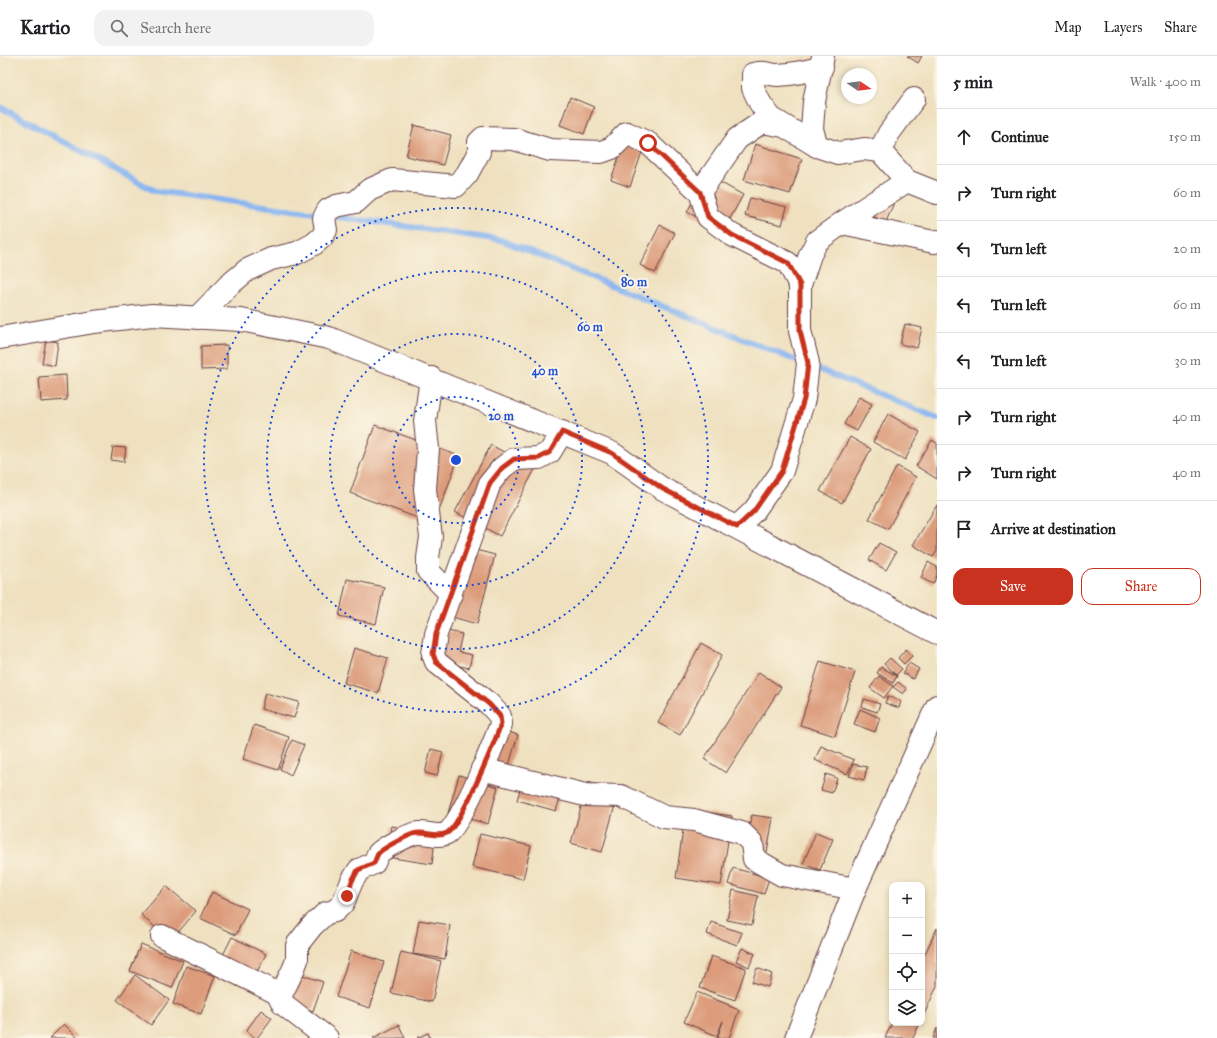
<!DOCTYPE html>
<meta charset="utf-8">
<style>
:root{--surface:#fff;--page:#f2f2f2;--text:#202124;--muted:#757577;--line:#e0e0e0;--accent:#c8321e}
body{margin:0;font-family:"IM FELL Great Primer",serif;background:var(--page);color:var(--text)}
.controls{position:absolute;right:12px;bottom:12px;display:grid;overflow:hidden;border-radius:8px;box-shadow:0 2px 6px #0003}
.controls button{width:36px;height:36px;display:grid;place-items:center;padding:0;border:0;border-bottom:1px solid var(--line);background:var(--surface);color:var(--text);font:20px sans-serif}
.compass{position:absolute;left:841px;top:12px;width:36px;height:36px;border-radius:50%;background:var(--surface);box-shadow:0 2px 6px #0003;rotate:103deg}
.stop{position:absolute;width:12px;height:12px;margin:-9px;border:3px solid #c8321e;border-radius:50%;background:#fff}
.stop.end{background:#c8321e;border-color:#fff;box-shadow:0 1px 4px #0008}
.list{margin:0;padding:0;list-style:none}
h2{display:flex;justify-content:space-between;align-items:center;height:52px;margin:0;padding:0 16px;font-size:17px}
h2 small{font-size:13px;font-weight:400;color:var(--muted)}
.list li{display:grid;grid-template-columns:26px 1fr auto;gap:12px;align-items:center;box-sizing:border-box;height:56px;padding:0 16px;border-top:1px solid var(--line)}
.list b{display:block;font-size:15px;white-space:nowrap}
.list em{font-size:13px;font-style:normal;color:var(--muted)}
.actions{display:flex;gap:8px;padding:12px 16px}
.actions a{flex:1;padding:9px 0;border:1px solid var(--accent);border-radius:12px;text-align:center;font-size:14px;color:var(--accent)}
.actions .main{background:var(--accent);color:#fff}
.icon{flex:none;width:22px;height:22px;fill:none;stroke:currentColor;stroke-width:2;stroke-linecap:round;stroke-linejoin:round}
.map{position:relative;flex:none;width:937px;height:982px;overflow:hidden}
header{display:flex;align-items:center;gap:24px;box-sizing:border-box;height:56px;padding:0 20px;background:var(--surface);border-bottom:1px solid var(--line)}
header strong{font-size:19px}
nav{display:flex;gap:22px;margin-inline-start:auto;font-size:14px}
.search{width:280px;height:36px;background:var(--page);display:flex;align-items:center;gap:10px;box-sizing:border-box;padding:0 14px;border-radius:12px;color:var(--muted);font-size:15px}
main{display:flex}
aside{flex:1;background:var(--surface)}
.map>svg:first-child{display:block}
</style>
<header>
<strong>Kartio</strong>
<div class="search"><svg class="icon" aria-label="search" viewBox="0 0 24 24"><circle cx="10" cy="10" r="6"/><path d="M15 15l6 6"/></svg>Search here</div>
<nav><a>Map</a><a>Layers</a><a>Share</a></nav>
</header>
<main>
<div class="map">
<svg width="937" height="982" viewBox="0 0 937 982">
<rect width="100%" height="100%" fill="#fcf5e5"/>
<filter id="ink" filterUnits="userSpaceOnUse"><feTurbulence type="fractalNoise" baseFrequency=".025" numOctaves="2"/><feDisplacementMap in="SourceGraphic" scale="8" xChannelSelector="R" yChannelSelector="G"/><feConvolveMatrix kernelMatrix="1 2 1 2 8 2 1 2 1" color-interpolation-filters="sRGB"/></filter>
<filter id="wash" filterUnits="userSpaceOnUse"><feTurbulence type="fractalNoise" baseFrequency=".012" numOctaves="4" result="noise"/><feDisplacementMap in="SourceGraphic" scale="16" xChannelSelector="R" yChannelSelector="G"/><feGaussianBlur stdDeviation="0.9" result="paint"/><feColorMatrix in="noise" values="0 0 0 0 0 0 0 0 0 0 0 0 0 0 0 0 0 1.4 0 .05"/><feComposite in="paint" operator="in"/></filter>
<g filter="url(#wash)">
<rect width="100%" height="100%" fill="#efe1c0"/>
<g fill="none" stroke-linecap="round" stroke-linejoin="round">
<g stroke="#86b4f0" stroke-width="6">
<polyline points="0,51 155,135 322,158"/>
<polyline points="331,160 501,184 802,307"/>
<polyline points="811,310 937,362"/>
</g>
</g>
<g id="blocks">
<g fill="#dc9c7b">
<polygon points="907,0 922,0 918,7"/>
<polygon points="570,41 594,51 584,78 560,69"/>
<polygon points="414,69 451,79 443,109 406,100"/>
<polygon points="624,86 643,93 630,131 611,124"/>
<polygon points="755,88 802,103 790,138 744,124"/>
<polygon points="707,119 743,139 723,175 687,156"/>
<polygon points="750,142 787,151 782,169 745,160"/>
<polygon points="895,144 886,166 868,158"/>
<polygon points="660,169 675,177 655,217 640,209"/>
<polygon points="905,268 922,272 917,292 900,288"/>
<polygon points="46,284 58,286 55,310 42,307"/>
<polygon points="227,289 227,313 201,314 201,290"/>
<polygon points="66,319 67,344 41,346 39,321"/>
<polygon points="859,341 872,348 857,375 844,368"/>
<polygon points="888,358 920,376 905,404 873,386"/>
<polygon points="375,369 459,400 434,468 350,437"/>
<polygon points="850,381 871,393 842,447 820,435"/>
<polygon points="932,384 937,387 937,423 916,410"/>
<polygon points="491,389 535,413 500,480 455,456"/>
<polygon points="113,391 126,392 124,406 111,404"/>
<polygon points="897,410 916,421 888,473 869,463"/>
<polygon points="937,449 937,495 933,501 913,489"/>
<polygon points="879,487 896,496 886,514 869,504"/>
<polygon points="456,489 495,499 477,568 438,557"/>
<polygon points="928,506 937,511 937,519 933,528 921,522"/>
<polygon points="347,523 384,531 376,568 339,560"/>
<polygon points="428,571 462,578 458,596 472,599 469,612 455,609 455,610 421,603"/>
<polygon points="701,587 722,599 680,679 658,667"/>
<polygon points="354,592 388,602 378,637 344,627"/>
<polygon points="906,593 912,600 904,608 898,602"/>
<polygon points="890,602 902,613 896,619 884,608"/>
<polygon points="820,605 855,616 835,680 800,669"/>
<polygon points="909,607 919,613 913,623 903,617"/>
<polygon points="881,611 897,620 893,627 877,617"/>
<polygon points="759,616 781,631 726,717 704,703"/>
<polygon points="879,620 893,630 884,642 870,632"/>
<polygon points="898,626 907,633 903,638 893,631"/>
<polygon points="265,637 299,646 294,662 261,653"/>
<polygon points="888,640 901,645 899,652 885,647"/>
<polygon points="864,643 880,648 877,656 862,651"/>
<polygon points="860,653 880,662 875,676 854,668"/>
<polygon points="254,669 289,681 278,714 243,703"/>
<polygon points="494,671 518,679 506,719 481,711"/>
<polygon points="292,684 304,689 291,719 280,713"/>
<polygon points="821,690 854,704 847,718 815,704"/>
<polygon points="431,693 443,696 437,720 425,717"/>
<polygon points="853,708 867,711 864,724 849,720"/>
<polygon points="826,718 837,722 832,737 821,734"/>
<polygon points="459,719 498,731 488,768 448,757"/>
<polygon points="588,726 619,735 602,796 571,787"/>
<polygon points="522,727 561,739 556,755 517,744"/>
<polygon points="686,753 732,760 721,829 676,822"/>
<polygon points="752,759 773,762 767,796 746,792"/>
<polygon points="391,770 436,777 432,808 386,801"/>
<polygon points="816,776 833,783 820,814 803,808"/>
<polygon points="480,778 531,790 523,823 472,811"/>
<polygon points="733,812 769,822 764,838 728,828"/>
<polygon points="166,830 196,855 171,885 141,859"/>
<polygon points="733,834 758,840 752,869 727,864"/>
<polygon points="212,836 248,853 236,879 200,862"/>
<polygon points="419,864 450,869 445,903 413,898"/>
<polygon points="711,866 742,877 737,889 707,878"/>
<polygon points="937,872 937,930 922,963 922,904"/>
<polygon points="232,881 266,898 254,922 220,905"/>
<polygon points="141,888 183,905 172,932 130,915"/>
<polygon points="742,892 755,898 749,911 736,905"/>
<polygon points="351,895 384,906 370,952 336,941"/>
<polygon points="401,896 441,905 432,946 391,937"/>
<polygon points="711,900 746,912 735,944 700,932"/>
<polygon points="186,910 215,920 201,958 173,948"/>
<polygon points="757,912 772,918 768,931 752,926"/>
<polygon points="288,914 323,926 313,955 278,943"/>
<polygon points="135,919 169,944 151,969 117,944"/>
<polygon points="697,936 729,949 729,950 739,954 729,982 717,982 723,965 717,980 684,966"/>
<polygon points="261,954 272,962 257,982 255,982 246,975"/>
<polygon points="892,967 920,967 913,982 885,982"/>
<polygon points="64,968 78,982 50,982"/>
<polygon points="399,969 405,982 373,982"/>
<polygon points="937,972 937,982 933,982"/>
<polygon points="428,977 430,982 417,982"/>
</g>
</g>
</g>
<g filter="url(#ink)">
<use href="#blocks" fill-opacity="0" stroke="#633c41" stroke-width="1"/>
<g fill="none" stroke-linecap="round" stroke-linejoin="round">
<g stroke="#633c41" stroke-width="24">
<g id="minor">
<polyline points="823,0 814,46 812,73 817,90 838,97 864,93 880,95 907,125 937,137"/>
<path d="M 817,90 L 771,62 L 760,47 L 753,32 L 753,18 C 765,14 767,19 778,19 C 794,18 806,16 822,11"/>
<polyline points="880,95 889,77 914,43"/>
<polyline points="700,136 737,83 762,66 784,70"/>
<polyline points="842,167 934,186 937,185"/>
<polyline points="197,262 228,230 247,214 271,203 297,197 314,188 322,181 326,174 324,162 328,154 336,150 356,146 369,134 392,124 456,130 467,118 479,96 479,86 483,82 514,83 550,94 601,96 612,92 627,77 648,87 700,136 708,161 732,179 788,207 800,229"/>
<polyline points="0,282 94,266 152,259 241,264 329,282 612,397 663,433 937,577"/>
<polyline points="431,322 425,365 428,393 425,433 431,481 428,502 428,515 451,538"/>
<polyline points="737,471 754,455 782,415 804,343 808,307 800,275 800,229 810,199 817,185 842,167 907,125"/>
<polyline points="482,713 585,739 621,740 664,761 694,764 742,777 752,787 754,803 782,819 855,833"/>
<polyline points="162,880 281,939"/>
<path d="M 327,982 L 283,948 L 280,943 L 281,939 L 294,912 L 297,904 L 297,889 L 312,870 L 326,857 L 335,855 L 343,847 L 352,825 L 359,814 L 374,807 C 376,804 376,800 378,798 C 381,793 411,777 418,777 C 428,776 438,782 447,777 C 461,769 494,687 501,668 L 500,660 L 489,648 L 436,606 L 433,598 L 436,578 L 490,427 L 502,412 L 514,403 L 539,402 L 550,396 L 562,376"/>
<polyline points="796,982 855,833 937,650"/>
</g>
</g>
<use href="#minor" stroke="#fff" stroke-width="22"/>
</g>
</g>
<g fill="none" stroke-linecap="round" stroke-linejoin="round" filter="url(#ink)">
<path stroke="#c8321e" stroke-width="5" d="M 347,840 L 352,825 L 358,814 L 374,807 C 376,804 376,800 378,798 C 381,793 411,777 418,777 C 428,776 438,782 447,777 C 461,769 494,687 501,668 L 500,660 L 489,648 L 436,606 L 433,598 L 436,578 L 490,427 L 502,412 L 514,403 L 539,402 L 550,396 L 562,376 L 612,397 L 663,433 L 737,471 L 754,455 L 782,415 L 804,343 L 808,307 L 800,275 L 800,229 L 788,207 L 732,179 L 708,161 L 700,136 L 648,87"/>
</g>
<g fill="none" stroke="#1d4ed8" stroke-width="2" stroke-dasharray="2 4">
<circle cx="456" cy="404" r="63"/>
<circle cx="456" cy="404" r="126"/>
<circle cx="456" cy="404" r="189"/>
<circle cx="456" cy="404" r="252"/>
</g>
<circle cx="456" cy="404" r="6" fill="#1d4ed8" stroke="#fcf5e5" stroke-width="2"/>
<g font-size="12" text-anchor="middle" font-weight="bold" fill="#1d4ed8" stroke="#fcf5e5" stroke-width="4" stroke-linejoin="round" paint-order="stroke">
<text x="634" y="230">80 m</text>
<text x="590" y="275">60 m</text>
<text x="545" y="319">40 m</text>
<text x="501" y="364">20 m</text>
</g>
</svg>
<div class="controls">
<button>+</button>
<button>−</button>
<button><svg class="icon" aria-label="locate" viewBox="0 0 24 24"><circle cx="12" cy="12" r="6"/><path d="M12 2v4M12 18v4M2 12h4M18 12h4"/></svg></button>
<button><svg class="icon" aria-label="layers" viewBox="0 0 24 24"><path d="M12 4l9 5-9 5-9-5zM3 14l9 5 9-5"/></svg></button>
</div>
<svg class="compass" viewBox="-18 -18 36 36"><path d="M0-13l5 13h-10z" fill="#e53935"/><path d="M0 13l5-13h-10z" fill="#757577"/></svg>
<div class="stop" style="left:648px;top:87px"></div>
<div class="stop end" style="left:347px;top:840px"></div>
</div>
<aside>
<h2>5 min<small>Walk · 400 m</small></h2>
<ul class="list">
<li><svg class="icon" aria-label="ahead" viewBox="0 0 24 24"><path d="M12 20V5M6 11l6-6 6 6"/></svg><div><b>Continue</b></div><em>150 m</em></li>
<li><svg class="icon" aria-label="right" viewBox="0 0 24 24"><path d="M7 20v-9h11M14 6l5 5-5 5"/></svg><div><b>Turn right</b></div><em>60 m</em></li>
<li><svg class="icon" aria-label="left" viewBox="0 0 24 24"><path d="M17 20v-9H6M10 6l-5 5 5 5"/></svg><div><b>Turn left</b></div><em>20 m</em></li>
<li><svg class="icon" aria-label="left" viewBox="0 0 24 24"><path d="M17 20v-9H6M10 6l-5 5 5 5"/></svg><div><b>Turn left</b></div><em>60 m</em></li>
<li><svg class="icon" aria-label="left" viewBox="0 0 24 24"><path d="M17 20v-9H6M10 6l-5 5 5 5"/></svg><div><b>Turn left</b></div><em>30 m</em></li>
<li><svg class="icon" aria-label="right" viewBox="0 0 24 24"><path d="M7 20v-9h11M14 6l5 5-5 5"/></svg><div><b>Turn right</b></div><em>40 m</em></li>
<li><svg class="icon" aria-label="right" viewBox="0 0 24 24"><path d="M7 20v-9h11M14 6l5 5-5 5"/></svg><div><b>Turn right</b></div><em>40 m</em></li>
<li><svg class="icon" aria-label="arrive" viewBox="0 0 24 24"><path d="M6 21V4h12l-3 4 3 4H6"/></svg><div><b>Arrive at destination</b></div></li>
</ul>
<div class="actions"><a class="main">Save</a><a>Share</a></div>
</aside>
</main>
